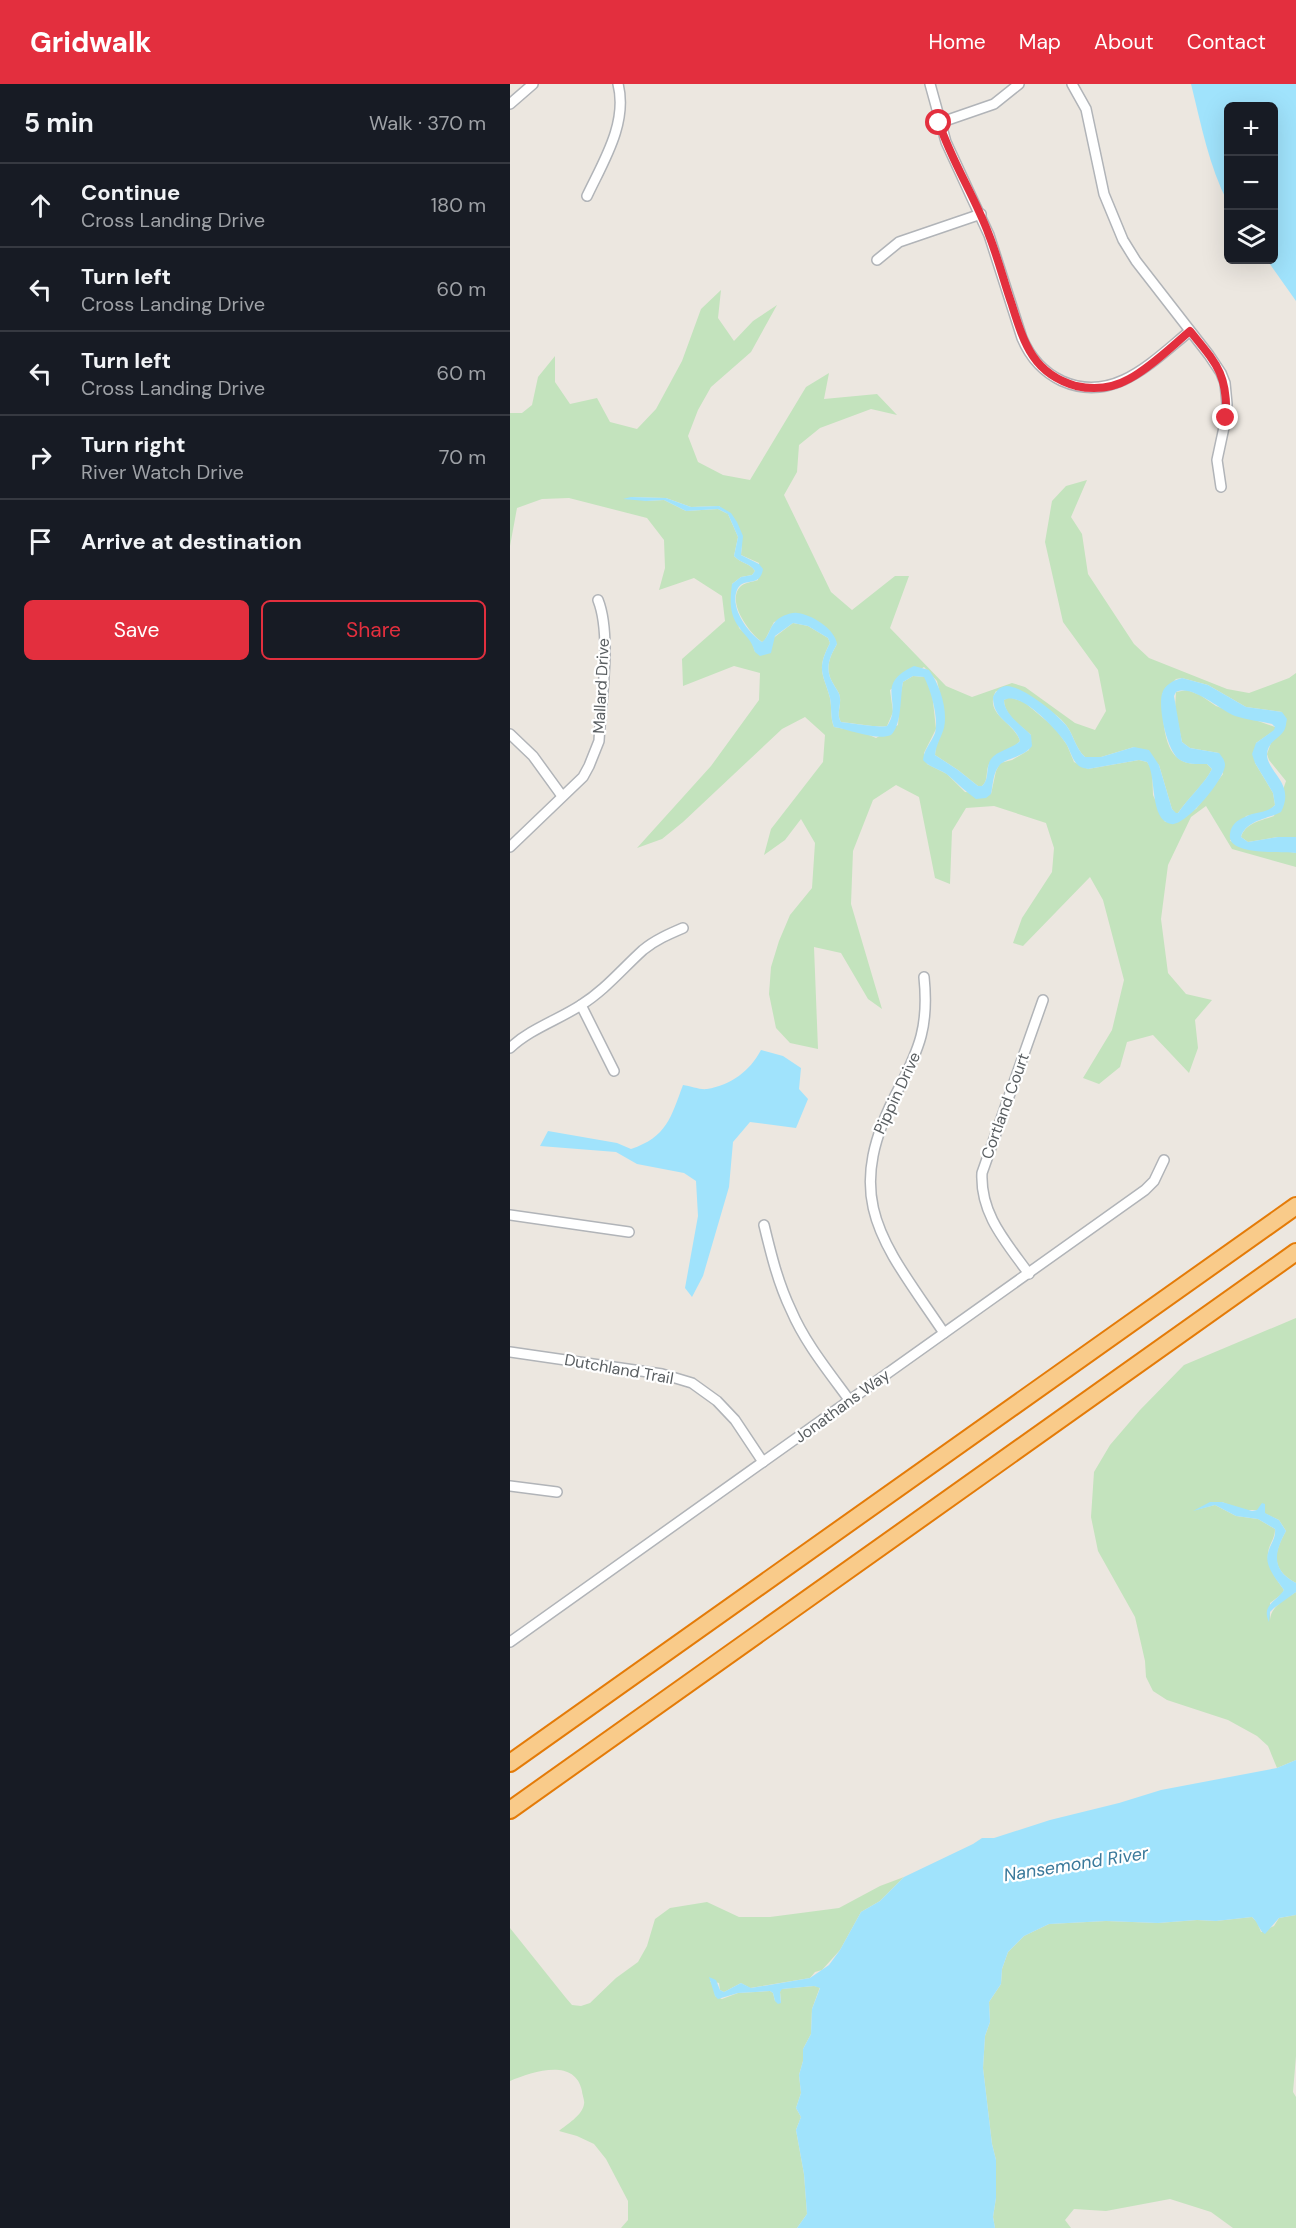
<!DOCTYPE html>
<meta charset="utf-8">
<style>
:root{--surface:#171b24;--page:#242831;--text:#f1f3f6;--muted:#9ea1a6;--line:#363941;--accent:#e32f3e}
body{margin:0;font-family:"DM Sans",sans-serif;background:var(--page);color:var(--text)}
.controls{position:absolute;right:18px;top:18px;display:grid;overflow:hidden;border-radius:9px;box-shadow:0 6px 24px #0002}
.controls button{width:54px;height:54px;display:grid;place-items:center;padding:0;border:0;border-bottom:2px solid var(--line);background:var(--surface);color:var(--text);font:30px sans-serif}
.stop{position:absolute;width:18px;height:18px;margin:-14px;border:4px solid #e32f3e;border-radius:50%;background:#fff}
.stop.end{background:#e32f3e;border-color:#fff;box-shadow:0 2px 6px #0008}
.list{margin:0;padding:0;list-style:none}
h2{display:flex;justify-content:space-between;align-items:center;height:78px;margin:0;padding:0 24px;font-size:26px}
h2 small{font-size:20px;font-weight:400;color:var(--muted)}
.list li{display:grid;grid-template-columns:39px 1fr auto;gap:18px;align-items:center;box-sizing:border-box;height:84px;padding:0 24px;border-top:2px solid var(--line)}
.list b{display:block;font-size:22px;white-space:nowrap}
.list p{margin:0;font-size:20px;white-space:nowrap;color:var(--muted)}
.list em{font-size:20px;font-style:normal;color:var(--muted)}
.actions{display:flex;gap:12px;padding:18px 24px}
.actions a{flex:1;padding:14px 0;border:2px solid var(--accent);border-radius:9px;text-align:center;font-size:21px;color:var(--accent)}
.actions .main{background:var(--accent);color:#fff}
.icon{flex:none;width:33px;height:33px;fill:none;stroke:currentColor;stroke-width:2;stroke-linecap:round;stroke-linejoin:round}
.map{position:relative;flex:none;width:786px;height:2144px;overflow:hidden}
header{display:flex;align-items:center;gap:36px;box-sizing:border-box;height:84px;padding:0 30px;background:var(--accent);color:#fff}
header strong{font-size:28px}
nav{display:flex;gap:33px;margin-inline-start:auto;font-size:21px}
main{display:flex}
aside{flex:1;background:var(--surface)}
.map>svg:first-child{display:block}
</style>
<header>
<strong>Gridwalk</strong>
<nav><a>Home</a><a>Map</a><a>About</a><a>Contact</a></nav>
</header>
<main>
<aside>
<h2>5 min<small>Walk · 370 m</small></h2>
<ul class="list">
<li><svg class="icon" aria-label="ahead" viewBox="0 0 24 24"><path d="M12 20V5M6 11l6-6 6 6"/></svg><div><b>Continue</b><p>Cross Landing Drive</p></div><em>180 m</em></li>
<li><svg class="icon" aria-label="left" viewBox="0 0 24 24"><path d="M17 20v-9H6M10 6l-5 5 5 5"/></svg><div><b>Turn left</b><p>Cross Landing Drive</p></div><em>60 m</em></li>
<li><svg class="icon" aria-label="left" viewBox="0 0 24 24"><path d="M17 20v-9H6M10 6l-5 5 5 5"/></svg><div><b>Turn left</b><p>Cross Landing Drive</p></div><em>60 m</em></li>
<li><svg class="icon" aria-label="right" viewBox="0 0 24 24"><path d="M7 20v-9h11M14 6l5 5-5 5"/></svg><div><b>Turn right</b><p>River Watch Drive</p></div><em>70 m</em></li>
<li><svg class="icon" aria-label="arrive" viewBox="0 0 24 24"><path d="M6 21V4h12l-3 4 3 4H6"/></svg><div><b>Arrive at destination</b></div></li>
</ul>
<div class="actions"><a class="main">Save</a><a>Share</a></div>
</aside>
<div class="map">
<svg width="786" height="2144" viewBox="0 0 786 2144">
<rect width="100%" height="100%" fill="#ece7e0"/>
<g fill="#c3e3bd">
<path d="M 211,206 L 208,234 L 224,257 L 243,237 L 267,221 L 241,268 L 201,303 L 188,326 L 178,352 L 188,378 L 213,391 L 240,396 L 296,303 L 319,289 L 314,315 L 367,310 L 387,331 L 361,325 L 310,344 L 289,361 L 287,388 L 274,411 L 321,508 L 342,526 L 385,492 L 399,492 L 380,544 L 436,602 L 462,613 L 502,599 L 515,603 L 565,639 L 585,646 L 596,627 L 588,586 L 553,538 L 535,458 L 542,417 L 556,402 L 577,396 L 561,433 L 572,450 L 578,490 L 624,560 L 639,574 L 717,605 L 739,609 L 779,594 L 786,589 L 786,753 L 768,753 L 738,758 L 731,753 C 735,739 752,736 764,732 L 776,697 L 759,676 L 757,670 L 772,628 L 736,623 L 698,601 L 672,594 L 666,595 L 652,610 C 653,629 652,663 669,675 C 677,681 688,680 697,680 L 702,685 C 695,700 678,714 668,729 L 665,729 L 662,725 L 649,681 L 624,663 L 591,673 L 575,673 C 565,664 564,651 556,641 C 540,620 511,615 486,607 C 473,630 504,638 510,657 C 501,667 486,667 479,680 C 475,688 479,696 472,702 L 468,702 L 448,686 L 425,671 L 426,663 L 433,645 L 433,622 L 427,597 L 414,583 L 380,606 L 383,628 L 377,642 C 370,644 342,639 331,638 C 326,630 331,623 330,614 C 330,609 326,605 324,601 C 314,586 319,574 327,560 L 293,531 L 264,538 L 255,556 L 252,558 C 240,550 216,518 230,503 C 233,499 242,498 248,496 L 249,479 L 231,471 C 234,444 229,440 209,422 L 181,423 L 156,414 L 121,413 L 136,417 L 154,416 L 176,427 L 208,425 L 218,430 L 228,453 L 224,472 C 230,479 240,479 245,487 L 242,491 L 231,493 L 222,500 L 229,544 L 241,555 L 245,568 L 283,539 L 298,542 L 318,554 L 320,559 C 306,586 313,589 320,614 C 322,624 320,633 324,643 L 352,648 L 366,654 L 388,641 L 390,614 L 393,598 L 403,592 L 415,593 L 422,608 L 426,645 L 414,669 L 417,680 L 437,690 L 455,708 L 481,710 L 486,687 L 490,679 L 502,676 L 519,666 L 521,651 C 511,642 494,631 494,616 L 499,613 L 514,618 L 545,644 L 557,661 L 564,678 L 578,685 L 629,676 L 637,678 L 642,685 L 643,711 L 655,738 L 686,725 L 713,690 L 709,669 L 680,664 L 672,658 L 665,624 L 666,608 L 677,606 L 690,611 L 706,622 L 765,643 L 765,646 L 746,659 L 745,679 L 763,709 L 765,721 L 759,727 L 736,732 L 720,757 L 786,769 L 786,783 L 722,765 L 696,722 L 681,733 L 658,781 L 651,835 L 658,889 L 676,910 L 702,916 L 685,936 L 688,964 L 679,989 L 643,951 L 617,958 L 610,983 L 589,1000 L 573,994 L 602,946 L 614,896 L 593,816 L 580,793 L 513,862 L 503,859 L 512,834 L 542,788 L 544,764 L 536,739 L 484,722 L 456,724 L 442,747 L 440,800 L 425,794 L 409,713 L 386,701 L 363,716 L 343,767 L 341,820 L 372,925 L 358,915 L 331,869 L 304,863 L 308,965 L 280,959 L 266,944 L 259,910 L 261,883 L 269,857 L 280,831 L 302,804 L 305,759 L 291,735 L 275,756 L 254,771 L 261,745 L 313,678 L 315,651 L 295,633 L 272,645 L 173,738 L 152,755 L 127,764 L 201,682 L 249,616 L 250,589 L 224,582 L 173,602 L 172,575 L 215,537 L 212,512 L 184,494 L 149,506 L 155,484 L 154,456 L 137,434 L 59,414 L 32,415 L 7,424 L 0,462 L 0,329 L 12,329 L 22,321 L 28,293 L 45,272 L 45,298 L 60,320 L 87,314 L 100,338 L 127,345 L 146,325 L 172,277 L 191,225 Z"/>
<path d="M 786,1234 L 786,1499 C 761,1485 763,1470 776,1447 L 769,1436 L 747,1426 L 732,1426 L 712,1418 L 685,1426 L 705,1421 L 726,1432 L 748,1435 L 765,1445 C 765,1455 759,1460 758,1469 C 756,1482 767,1496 774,1506 L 772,1510 L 760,1519 L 760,1537 C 760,1523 775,1515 786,1508 L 786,1676 L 767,1684 L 758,1662 L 747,1652 L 718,1636 L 657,1616 L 643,1607 L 636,1593 L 635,1577 L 625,1533 L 588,1467 L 581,1433 L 584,1388 L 600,1361 L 630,1326 L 674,1281 Z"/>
<path d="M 394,1793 L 370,1817 L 351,1828 L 330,1866 L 312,1886 L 305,1888 L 300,1894 L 240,1904 L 231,1899 L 214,1908 L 210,1906 L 209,1899 L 200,1897 L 204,1902 L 205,1912 L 212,1915 L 228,1909 L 260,1907 L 263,1909 L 265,1917 L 271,1918 L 270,1908 L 271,1905 L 304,1902 L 310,1903 L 302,1925 L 301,1950 L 293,1965 L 293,1977 L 289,1991 L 291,2009 L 286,2024 L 291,2033 L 286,2046 L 294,2090 L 297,2130 L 287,2144 L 111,2144 L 118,2136 L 118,2117 L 96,2075 L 84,2060 L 67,2052 L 49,2047 C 56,2041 73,2031 74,2020 C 75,2017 72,2010 72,2007 C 65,1973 22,1988 0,1997 L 0,1844 L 56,1914 L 62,1921 L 71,1922 L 80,1919 L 106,1894 L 128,1878 L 137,1862 L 145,1835 L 160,1824 L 197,1818 L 229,1833 L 260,1833 L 329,1824 L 370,1802 Z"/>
<polygon points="786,1831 786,1972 783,2008 786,2013 786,2144 723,2144 701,2128 660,2115 596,2127 564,2125 555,2136 561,2144 485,2144 483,2133 486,2114 486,2076 482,2060 473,1984 475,1952 480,1938 479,1918 491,1900 492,1885 498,1868 514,1852 539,1840 596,1837 648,1839 687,1836 706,1837 742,1833 747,1838 751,1848 764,1842 769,1834"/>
</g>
<g fill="#a0e3fc">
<path d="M 681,0 L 786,0 L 786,217 L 757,176 L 764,176 L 764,22 L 718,22 L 718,119 C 699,82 691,40 681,0 Z"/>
<path d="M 121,413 L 156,414 L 181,423 L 209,422 L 221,429 L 227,438 L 233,452 L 231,471 L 249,480 L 253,485 C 250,504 235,493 228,504 C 218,522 238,549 252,558 C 259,553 259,544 265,538 C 269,533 281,528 287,529 C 301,530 325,545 327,560 C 319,574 314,586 324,601 C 326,605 330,609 330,614 C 331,623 326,630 331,638 C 341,639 370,644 377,642 C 394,618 363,601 404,582 L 419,586 C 430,601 438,626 434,644 C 431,654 426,661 425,671 L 448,686 L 468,702 L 472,702 C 480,695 475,684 481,675 C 488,666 502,665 510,657 C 504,638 483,637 483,613 C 486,607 490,602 497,602 C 514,603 545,628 556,641 C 564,651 565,664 575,673 L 591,673 L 624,663 L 639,666 L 649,681 L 662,725 L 666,729 L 668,729 C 678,714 695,699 702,685 L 697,680 C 688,680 678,681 670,676 C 657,668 648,624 652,610 C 654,601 664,596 672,594 L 698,601 L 736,623 L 772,628 L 777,635 C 776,639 776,645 773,648 C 767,656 758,658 757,670 C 757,689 786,699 771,728 C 758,735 736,736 731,753 L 738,758 L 768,753 L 786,753 L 786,769 C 771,767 716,772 720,750 C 721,741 727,736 735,733 C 746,727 756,730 765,721 L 763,709 L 745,679 L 742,670 L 746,659 L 764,646 L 765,643 L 762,640 C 750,637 737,636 725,632 C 709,625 682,600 666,608 L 664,612 L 672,658 L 680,664 L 709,669 C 712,673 715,676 715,681 C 715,695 675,743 661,740 C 639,736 647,692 637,678 L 629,676 L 578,685 C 573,684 569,683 566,679 C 561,673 560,665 555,658 C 546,645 510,606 494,616 C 494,630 512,642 521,651 L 522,662 C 513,674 494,674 489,682 C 483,689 483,701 481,710 L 476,714 L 466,715 C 456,708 448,700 439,692 C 431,685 420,684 413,676 C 414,665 421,659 425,649 C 429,635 421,606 414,593 L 403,592 L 393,598 C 390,613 392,641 381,651 C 367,657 341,646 324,643 C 320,633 322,624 320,614 C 313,589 306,586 320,559 L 318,554 L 298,542 L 283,539 L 265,552 L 261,569 L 250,572 L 245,568 C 240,553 237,555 229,543 C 219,530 220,516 222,500 L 231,493 L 242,491 L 245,487 C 240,479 230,479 224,472 L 228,453 L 218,430 L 208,425 L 176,427 L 154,416 L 136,417 L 113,415 Z"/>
<path d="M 251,966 L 273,972 L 291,984 L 289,1005 L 298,1015 L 286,1044 L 240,1038 L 223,1058 L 219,1103 L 193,1192 L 182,1213 L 175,1204 L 188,1132 L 186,1097 L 174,1089 L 127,1080 L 106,1068 L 30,1062 L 38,1047 L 107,1059 L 121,1065 C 157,1053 161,1033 173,1001 C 181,1002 190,1006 197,1005 C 221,1001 240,987 251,966 Z"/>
<path d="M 700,1418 L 712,1418 L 742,1427 L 747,1426 L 752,1419 L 755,1420 L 755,1429 L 769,1436 L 776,1447 C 764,1469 761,1486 786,1499 L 786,1508 L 764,1524 L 760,1528 L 759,1538 C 751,1521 766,1518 774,1506 C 767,1496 754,1482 758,1469 C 760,1460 766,1455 765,1445 L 748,1435 L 726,1432 L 705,1421 L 683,1427 Z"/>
<path d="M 786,1676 L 786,1831 L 769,1834 L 755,1850 C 749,1847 748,1838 742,1833 L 706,1837 L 687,1836 L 648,1839 L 596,1837 L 539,1840 L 514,1852 L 498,1868 L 492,1885 L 491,1900 L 479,1918 L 480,1938 L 475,1952 L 473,1984 L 482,2060 L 486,2076 L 486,2114 L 483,2133 L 485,2144 L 287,2144 L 297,2130 L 294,2090 L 286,2046 L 291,2033 L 286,2024 L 291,2009 L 289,1991 L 293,1977 L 293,1965 L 301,1950 L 302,1925 L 310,1904 L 304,1902 L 272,1905 L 270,1908 L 271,1919 L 268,1920 L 265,1917 L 263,1909 L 260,1907 L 228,1909 L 208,1915 L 205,1912 L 199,1893 L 206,1896 L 210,1906 L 214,1908 L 231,1899 L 241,1904 L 300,1894 L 319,1881 L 330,1866 L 351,1828 L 370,1817 L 394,1793 L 463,1760 L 472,1754 L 484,1754 L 540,1736 L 609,1719 L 651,1706 L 767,1684 Z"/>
</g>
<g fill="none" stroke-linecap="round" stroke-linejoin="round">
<g stroke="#b1b4b8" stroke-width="12">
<g id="street">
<path d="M 420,0 L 436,58 L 479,151 L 512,254 C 520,273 533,288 552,297 C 604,320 643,277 680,247"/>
<polyline points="562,0 576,25 594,110 613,156 626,177 699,271 711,289 715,299 717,320 716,334 707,376 711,403"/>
<polyline points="0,20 23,0"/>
<polyline points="429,39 484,20 509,0"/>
<path d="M 77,112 C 93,78 118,39 108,0"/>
<polyline points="367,176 389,158 471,130"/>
<polyline points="0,650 23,672 52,712"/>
<path d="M 0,763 L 73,693 L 79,682 L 89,657 C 91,618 102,551 88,516"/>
<path d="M 414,893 C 419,941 410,964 388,1006 C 330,1116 372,1157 434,1249"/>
<polyline points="71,921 104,987"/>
<path d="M 0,964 C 20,945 48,936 71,921 C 95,906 112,885 133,866 C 145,856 159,850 173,844"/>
<polyline points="0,1131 119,1148"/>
<path d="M 254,1141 C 261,1170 268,1199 281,1226 C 295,1259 319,1288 340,1317"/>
<path d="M 519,1190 C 496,1158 470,1130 472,1089 L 533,916"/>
<polyline points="0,1268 152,1290 182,1299 207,1317 225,1336 253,1378"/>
<polyline points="0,1402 47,1408"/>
<polyline points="0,1558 635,1106 644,1097 654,1076"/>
</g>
</g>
<g stroke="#e47b08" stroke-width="20">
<g id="highway">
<polyline points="0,1679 786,1122"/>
<polyline points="0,1726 786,1168"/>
</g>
</g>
<use href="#street" stroke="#fff" stroke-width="9"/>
<use href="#highway" stroke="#f9cb8a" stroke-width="16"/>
</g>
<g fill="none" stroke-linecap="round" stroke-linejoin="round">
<path stroke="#e32f3e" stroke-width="8" d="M 429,39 C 442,78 465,113 479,151 C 488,174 494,198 502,221 C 514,259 523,290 566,302 C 584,306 603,304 619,295 C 641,283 661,263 680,247 C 706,279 718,290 716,334"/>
</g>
<g text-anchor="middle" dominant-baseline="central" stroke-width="4.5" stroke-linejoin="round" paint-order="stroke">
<g font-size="16" fill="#595e61" stroke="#fff">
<text transform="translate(91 602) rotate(-87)">Mallard Drive</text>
<text transform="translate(387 1009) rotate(-65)">Pippin Drive</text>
<text transform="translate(495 1022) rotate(-70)">Cortland Court</text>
<text transform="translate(109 1285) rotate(10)">Dutchland Trail</text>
<text transform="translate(332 1322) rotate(-36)">Jonathans Way</text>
</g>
<g font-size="18" font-style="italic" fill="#3a799b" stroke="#fff">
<text transform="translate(566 1780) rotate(-9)">Nansemond River</text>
</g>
</g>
</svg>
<div class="controls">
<button>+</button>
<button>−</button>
<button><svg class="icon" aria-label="layers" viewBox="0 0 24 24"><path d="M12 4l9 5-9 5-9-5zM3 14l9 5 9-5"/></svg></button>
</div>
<div class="stop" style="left:429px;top:39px"></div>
<div class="stop end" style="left:716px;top:334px"></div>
</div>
</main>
